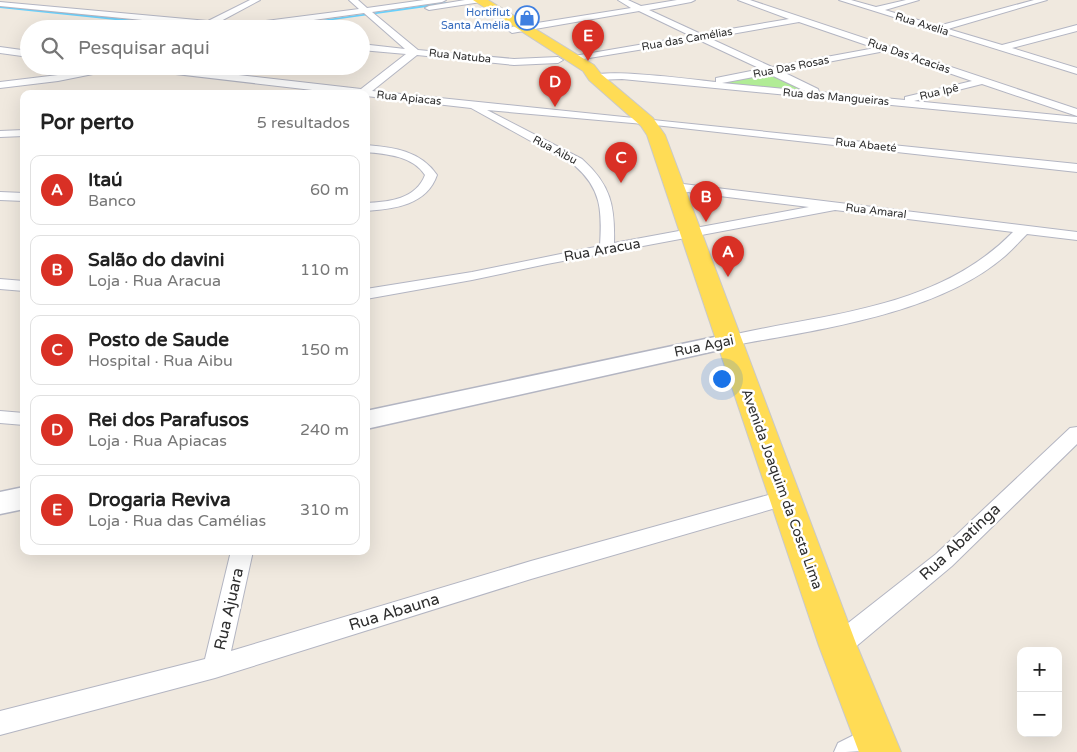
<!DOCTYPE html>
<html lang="pt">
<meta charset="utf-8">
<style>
:root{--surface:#fff;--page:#f6f6f6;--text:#222;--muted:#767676;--line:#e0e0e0;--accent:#d93025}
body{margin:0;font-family:"Varela Round",sans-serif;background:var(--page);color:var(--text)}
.controls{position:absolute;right:15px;bottom:15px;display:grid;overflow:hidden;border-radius:10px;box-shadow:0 5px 20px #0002}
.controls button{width:45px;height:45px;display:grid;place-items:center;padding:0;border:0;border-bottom:1px solid var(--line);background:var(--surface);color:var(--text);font:25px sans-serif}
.you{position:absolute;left:721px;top:378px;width:18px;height:18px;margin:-12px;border:4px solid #fff;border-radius:50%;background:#1a73e8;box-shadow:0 0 0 8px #1a73e833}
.badge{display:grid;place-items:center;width:32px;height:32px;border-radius:50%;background:var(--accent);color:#fff;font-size:16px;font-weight:700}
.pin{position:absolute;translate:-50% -41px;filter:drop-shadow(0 1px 2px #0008)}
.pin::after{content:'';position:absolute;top:26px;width:18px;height:15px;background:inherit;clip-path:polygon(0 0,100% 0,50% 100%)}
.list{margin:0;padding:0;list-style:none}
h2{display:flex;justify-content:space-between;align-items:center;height:65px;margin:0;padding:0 20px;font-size:21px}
h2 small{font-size:16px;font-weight:400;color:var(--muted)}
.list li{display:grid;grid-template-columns:32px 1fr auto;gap:15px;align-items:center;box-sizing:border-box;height:70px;margin:0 10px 10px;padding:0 10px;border:1px solid var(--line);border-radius:10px}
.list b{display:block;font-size:19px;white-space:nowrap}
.list p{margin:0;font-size:16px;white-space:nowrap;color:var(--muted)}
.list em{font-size:16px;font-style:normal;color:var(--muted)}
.icon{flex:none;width:28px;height:28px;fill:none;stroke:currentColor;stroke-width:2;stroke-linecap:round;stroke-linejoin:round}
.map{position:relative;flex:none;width:1077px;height:752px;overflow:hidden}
.search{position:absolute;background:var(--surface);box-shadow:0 5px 20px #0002;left:20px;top:20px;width:350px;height:55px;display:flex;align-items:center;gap:12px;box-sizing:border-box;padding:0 18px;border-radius:28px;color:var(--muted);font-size:19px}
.panel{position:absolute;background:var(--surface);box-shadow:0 5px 20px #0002;left:20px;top:90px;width:350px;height:465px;border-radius:10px}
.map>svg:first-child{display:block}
</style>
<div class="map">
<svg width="1077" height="752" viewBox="0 0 1077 752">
<rect width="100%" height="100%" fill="#f0e9df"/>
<polygon fill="#b1ec96" points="772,71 824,96 705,84"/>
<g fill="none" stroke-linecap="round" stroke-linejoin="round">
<g fill="#68d0fc" fill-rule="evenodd">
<polygon points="447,2 448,4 268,29 259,29"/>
<polygon points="0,6 213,28 214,29 202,29 0,8"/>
</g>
<g stroke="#b3b5c2" stroke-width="2">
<g id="street">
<path d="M 250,0 L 260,0 L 219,22 L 243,24 L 359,9 L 349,0 L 358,0 L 367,8 L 424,0 L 446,0 L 442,2 L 372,12 L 418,50 L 514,59 L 558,57 L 563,60 L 558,63 L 514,65 L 417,55 L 372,91 L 1077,164 L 1077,172 L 655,125 L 487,110 L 582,159 C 611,185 615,206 614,243 L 809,207 L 671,190 L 669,187 L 675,183 L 1077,232 L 1077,240 L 1027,234 C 1020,241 1013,249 1005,256 C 937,315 816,330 729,346 L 723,345 L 721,341 L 723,337 C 823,313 936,311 1013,232 L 835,210 L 547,264 L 472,280 L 366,299 L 366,289 L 472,272 L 600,246 C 602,211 602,189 574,165 L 471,108 L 366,96 L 366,94 L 347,94 L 133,69 L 128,66 L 160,66 L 361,89 L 406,54 L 361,50 L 361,44 L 405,49 L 364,13 L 249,29 L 234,29 L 0,6 L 0,2 L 208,21 Z"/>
<polygon points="465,0 485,0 481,2 429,10 425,8 429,6"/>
<path d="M 618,0 L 628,0 L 641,6 L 677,0 L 695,0 L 691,2 L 649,10 L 701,34 L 789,19 L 738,0 L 750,0 L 1077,109 L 1077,116 L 982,84 L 914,101 L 1077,117 L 1077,123 L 622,79 L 595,80 L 590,77 C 601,67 696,80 716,82 L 716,78 L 761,69 L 699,40 L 571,61 L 569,59 L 574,56 L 691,36 L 639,11 L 512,33 L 508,30 L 512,27 L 631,8 ZM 799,22 L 875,48 L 772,67 L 709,38 ZM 885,51 L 972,81 L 905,97 L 905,100 L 819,92 L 818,89 L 781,71 ZM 769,74 L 805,91 L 722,83 Z"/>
<polygon points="839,0 851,0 876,7 906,0 919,0 885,10 938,26 1034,0 1047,0 948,29 1002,45 1077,25 1077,31 1012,48 1077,68 1077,74"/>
<polygon points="0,47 29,51 29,57 0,53"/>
<polygon points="102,66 123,66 118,69 58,81 0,88 0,82 58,75"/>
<polygon points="24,130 24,136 0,137 0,131"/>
<path d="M 366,145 C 393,147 421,151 437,175 C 427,205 394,209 366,211 L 366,203 C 389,202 416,199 425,175 C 413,156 387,154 366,152 Z"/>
<polygon points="0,192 24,193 24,201 0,200"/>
<polygon points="0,279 24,281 24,291 0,289"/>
<polygon points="0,411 24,413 24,425 0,423"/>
<polygon points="1077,427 1077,444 952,566 847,654 838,657 829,654 826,646 829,638 936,554 1070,428"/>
<polygon points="786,490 793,493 796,498 793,503 531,579 215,678 0,735 0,711 205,659 231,551 253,551 231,651 531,561"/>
<path d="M 874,725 L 883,729 L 887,738 C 879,752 854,752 834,752 L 838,743 Z"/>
</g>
</g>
<g stroke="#b3b5c2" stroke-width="3">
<g id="secondary">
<polygon points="729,334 737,336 741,341 737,346 366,429 366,411"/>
<polygon points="24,487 24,509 0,514 0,492"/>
</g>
</g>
<g stroke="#c9c9c9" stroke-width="2">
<polygon id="primary" points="473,0 488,0 594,65 601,74 653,118 665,135 857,646 901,752 859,752 819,646 647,135 641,126 589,80 583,71"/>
</g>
<use href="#street" fill="#fff" fill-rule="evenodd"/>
<use href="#secondary" fill="#fff" fill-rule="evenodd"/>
<use href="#primary" fill="#ffdc55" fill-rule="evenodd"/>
</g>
<defs>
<g id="shop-ring" transform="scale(1.25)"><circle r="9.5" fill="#fff" stroke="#3f7fe0" stroke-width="1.5"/><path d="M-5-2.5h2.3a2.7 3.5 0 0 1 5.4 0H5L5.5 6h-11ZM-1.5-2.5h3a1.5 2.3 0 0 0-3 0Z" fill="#3f7fe0"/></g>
</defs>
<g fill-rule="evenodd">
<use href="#shop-ring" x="527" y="18"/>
</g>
<g text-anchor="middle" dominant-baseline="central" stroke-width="5" stroke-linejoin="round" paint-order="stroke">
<g font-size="11" fill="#366cbe" stroke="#fff" text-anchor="end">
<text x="510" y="12">Hortiflut<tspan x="510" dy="13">Santa Amélia</tspan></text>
</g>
<g font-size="11" fill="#2e2e2e" stroke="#fff">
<text transform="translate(922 24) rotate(17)">Rua Axelia</text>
<text transform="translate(687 39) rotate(-10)">Rua das Camélias</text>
<text transform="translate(460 56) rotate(6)">Rua Natuba</text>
<text transform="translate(909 56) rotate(19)">Rua Das Acacias</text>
<text transform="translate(791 67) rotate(-11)">Rua Das Rosas</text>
<text transform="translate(939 92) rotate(-13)">Rua Ipê</text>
<text transform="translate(836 97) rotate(5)">Rua das Mangueiras</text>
<text transform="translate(409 98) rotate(6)">Rua Apiacas</text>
<text transform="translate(866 145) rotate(6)">Rua Abaeté</text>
<text transform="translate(555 150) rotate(28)">Rua Aibu</text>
<text transform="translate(876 211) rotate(7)">Rua Amaral</text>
</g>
<g font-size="14" fill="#2e2e2e" stroke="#fff">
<text transform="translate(602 250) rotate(-10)">Rua Aracua</text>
<text transform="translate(704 346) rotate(-12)">Rua Agai</text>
<text transform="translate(782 489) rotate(70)">Avenida Joaquim da Costa Lima</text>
</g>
<g font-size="16" fill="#2e2e2e" stroke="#fff">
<text transform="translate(960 542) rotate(-43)">Rua Abatinga</text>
<text transform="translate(229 609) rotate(-77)">Rua Ajuara</text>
<text transform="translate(394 612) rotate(-17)">Rua Abauna</text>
</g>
</g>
</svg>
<div class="controls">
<button>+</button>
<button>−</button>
</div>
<div class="you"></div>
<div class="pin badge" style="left:728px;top:277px">A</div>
<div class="pin badge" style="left:706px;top:222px">B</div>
<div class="pin badge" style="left:621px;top:183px">C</div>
<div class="pin badge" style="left:555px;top:107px">D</div>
<div class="pin badge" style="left:588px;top:61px">E</div>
<div class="search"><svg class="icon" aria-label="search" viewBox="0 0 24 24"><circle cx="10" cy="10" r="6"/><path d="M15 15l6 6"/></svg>Pesquisar aqui</div>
<section class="panel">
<h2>Por perto<small>5 resultados</small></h2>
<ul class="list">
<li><span class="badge">A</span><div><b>Itaú</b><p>Banco</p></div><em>60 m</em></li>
<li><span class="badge">B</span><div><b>Salão do davini</b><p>Loja · Rua Aracua</p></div><em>110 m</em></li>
<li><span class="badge">C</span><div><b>Posto de Saude</b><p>Hospital · Rua Aibu</p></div><em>150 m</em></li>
<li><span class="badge">D</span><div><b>Rei dos Parafusos</b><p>Loja · Rua Apiacas</p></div><em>240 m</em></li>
<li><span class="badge">E</span><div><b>Drogaria Reviva</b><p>Loja · Rua das Camélias</p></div><em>310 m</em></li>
</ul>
</section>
</div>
